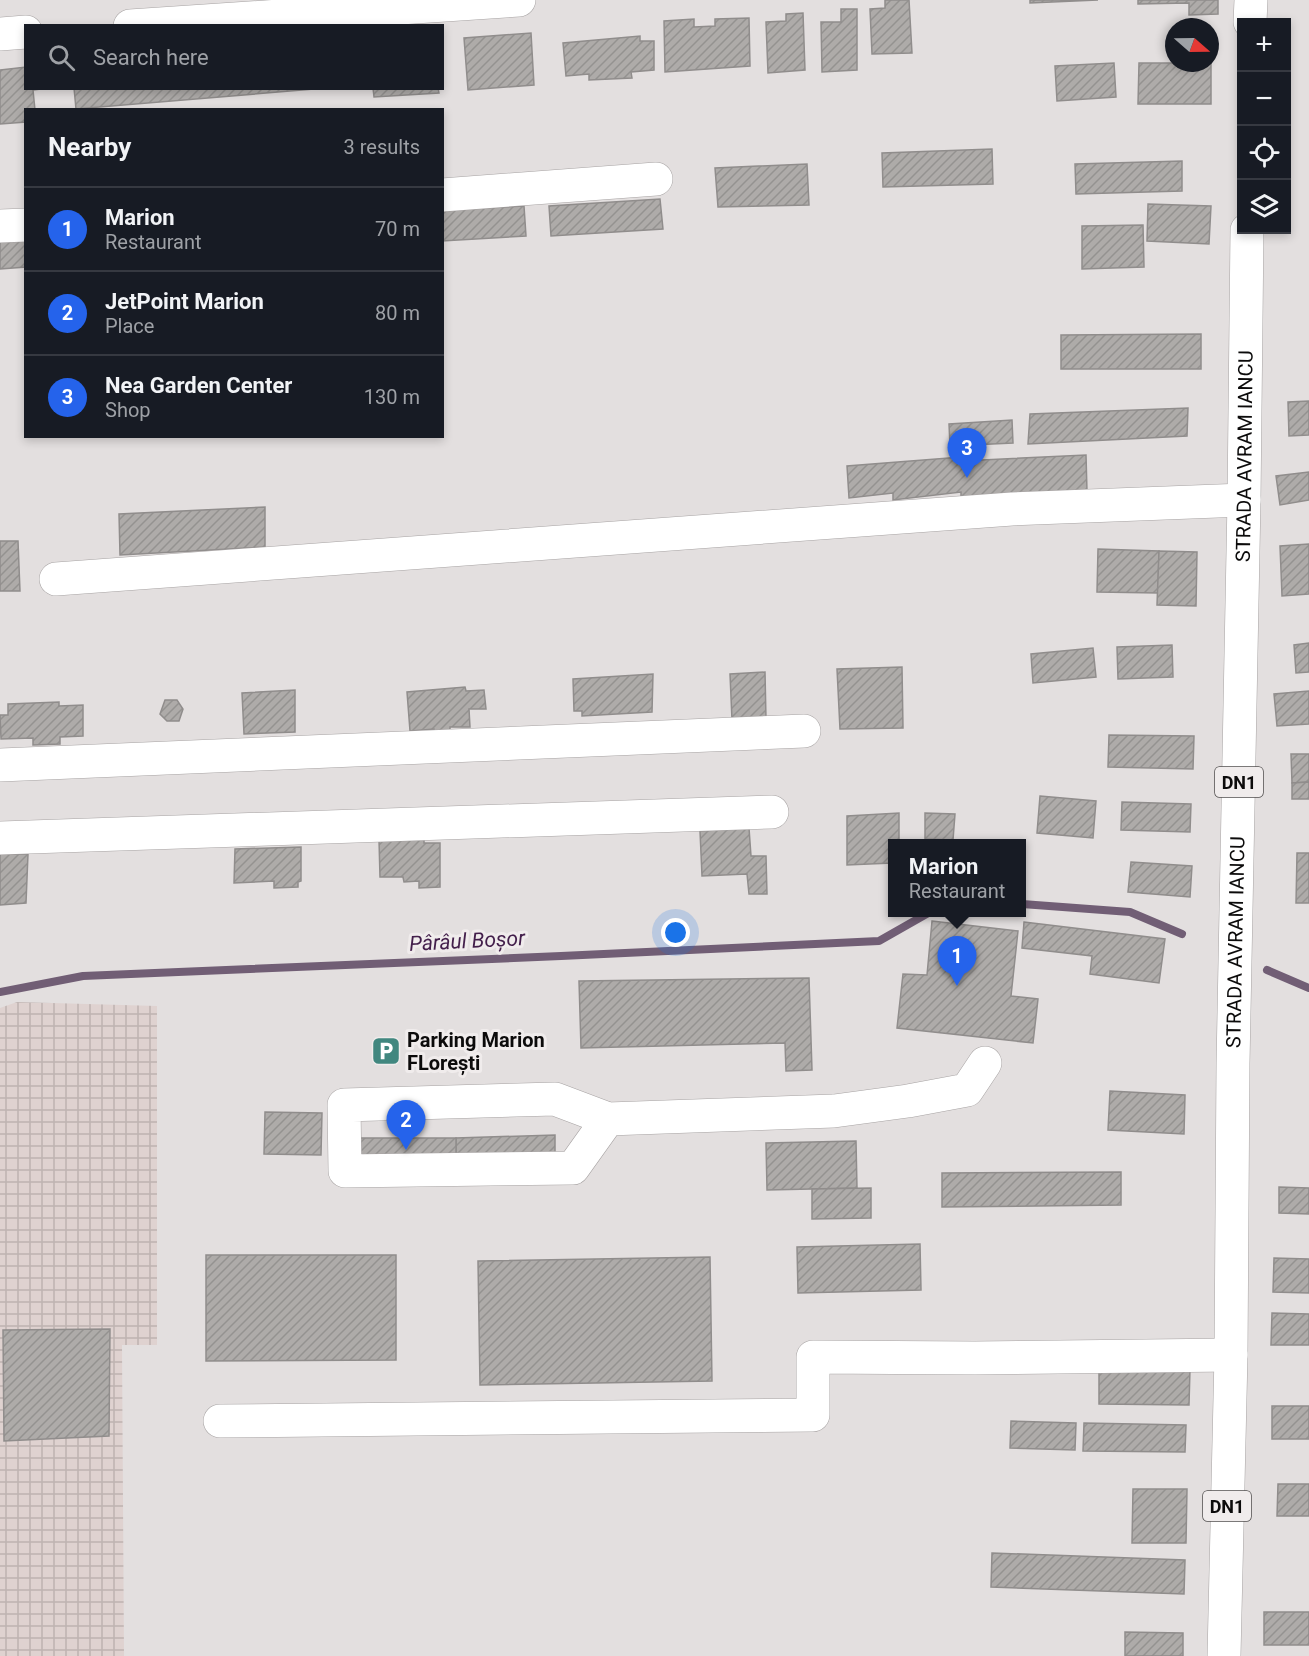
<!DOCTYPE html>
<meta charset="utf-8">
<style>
:root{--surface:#171b24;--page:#20242c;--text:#f1f3f6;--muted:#9ea1a6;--line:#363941;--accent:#2563eb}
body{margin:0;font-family:Roboto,sans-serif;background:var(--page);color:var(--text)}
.controls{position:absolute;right:18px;top:18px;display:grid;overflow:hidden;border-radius:0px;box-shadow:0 3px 9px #0003}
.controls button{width:54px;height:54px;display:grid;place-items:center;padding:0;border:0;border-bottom:2px solid var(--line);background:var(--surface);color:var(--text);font:30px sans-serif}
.compass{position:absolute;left:1165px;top:18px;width:54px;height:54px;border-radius:50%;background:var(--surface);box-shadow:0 3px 9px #0003;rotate:110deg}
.you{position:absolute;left:676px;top:933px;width:21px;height:21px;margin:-15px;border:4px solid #fff;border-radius:50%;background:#1a73e8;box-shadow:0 0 0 9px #1a73e833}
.badge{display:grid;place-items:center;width:39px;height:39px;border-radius:50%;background:var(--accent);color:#fff;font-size:20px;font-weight:700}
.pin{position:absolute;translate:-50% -50px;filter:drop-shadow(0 2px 3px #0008)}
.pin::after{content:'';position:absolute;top:32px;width:21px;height:18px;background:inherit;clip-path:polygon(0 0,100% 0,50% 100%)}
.popup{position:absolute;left:888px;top:839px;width:138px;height:78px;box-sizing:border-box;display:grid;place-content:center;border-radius:0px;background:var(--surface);filter:drop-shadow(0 2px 4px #0005);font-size:20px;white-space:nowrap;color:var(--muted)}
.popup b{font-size:22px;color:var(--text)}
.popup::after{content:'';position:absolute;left:50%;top:100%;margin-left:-12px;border:12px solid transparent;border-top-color:var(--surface)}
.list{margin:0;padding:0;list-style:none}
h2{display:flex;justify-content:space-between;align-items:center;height:78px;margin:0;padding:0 24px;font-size:26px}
h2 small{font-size:20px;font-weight:400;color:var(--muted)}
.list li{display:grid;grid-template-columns:39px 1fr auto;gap:18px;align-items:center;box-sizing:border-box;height:84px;padding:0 24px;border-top:2px solid var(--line)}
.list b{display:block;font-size:22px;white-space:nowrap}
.list p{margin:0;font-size:20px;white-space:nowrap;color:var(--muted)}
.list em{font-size:20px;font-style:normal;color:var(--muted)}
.icon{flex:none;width:33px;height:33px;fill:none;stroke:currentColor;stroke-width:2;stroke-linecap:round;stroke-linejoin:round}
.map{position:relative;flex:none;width:1309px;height:1656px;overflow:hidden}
.search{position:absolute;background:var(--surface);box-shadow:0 3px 9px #0003;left:24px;top:24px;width:420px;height:66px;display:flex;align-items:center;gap:15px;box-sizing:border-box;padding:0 21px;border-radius:0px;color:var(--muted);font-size:22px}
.panel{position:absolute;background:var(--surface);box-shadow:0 3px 9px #0003;left:24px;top:108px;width:420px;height:330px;border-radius:0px}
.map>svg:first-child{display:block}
</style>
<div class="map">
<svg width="1309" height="1656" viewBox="0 0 1309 1656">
<defs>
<pattern id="industrial-grid" width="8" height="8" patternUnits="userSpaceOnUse" patternTransform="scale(1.5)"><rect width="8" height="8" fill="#dfd2d0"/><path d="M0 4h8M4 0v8" fill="none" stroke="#beb3b1"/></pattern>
<pattern id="building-hatch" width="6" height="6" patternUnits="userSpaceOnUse" patternTransform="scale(1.5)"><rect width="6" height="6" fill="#aeaba9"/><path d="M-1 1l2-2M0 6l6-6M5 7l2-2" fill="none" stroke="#949290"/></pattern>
</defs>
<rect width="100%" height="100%" fill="#e3dfdf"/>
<polygon fill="url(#industrial-grid)" points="17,1002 157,1006 157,1345 122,1345 124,1656 0,1656 0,1008"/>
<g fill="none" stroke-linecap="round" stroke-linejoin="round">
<g stroke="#715e75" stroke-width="8">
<polyline points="1022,904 1130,912 1182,934"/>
<polyline points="1267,970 1309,988"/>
<polyline points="0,992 83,976 561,956 879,941 930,912"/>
</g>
</g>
<g fill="url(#building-hatch)" stroke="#908d8c" stroke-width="1.5">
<polygon points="885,0 909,0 912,53 872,54 870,9 885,8"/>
<polygon points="1030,0 1098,0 1030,3"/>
<polygon points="1138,0 1218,0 1218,14 1189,15 1189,3 1138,4"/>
<polygon points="841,9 857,9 857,70 822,72 821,22 841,22"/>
<polygon points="803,13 805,70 768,73 766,22 786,21 786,14"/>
<polygon points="749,18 750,66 665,72 664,21 694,19 694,27 715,26 715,19"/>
<polygon points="531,33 534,85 468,90 464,38"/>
<polygon points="640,36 640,41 654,41 654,70 631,72 632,78 589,80 589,74 566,76 563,43"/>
<polygon points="1114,63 1116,97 1057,101 1055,66"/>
<polygon points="1139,63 1211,63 1211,104 1138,104"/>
<polygon points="26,67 26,88 49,88 33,90 35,110 26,110 26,122 0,124 0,70"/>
<polygon points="74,88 326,88 76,109"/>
<polygon points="373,88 438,88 439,93 374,97"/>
<polygon points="992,149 993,184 883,187 882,153"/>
<polygon points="1182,161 1182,191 1076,194 1075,164"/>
<polygon points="807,164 809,205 718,207 715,168"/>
<polygon points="660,199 663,229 551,236 549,206"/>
<polygon points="1148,204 1211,206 1209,244 1147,241"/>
<polygon points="524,206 526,236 442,241 442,210"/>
<polygon points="1143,225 1144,267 1082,269 1082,226"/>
<polygon points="26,237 26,267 0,269 0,238"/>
<polygon points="1201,334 1201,369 1061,369 1061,335"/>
<polygon points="1309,401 1309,435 1289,436 1288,402"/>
<polygon points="1188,408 1187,436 1028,444 1030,414"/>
<polygon points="1012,420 1013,443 950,446 949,424"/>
<polygon points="1086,455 1087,491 961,498 961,492 893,500 893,493 849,498 847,466 961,457 961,461"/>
<polygon points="1309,472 1309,500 1280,505 1276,476"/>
<polygon points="265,507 265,547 120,555 119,514"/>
<polygon points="0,541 18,541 20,591 0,591"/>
<polygon points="1309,544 1309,594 1282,596 1280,546"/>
<polygon points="1098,549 1159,551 1158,593 1097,592"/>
<polygon points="1159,551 1197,552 1196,606 1157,605"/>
<polygon points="1309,643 1309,672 1296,673 1294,645"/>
<polygon points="1172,645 1173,677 1118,679 1117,647"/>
<polygon points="1093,648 1096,677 1033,683 1031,654"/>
<polygon points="902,667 903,728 840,729 837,669"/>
<polygon points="765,672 766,719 732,720 730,674"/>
<polygon points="653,674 652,712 582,716 582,711 574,711 573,679"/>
<polygon points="465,687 466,691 484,690 486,709 469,709 470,727 450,727 450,733 434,734 434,729 410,731 407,692"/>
<polygon points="295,690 295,732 244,734 242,693"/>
<polygon points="1309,691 1309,724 1277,726 1274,694"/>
<polygon points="165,700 177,700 183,709 179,721 167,721 160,714"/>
<polygon points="59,702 59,706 83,705 83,736 60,737 60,744 33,745 33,738 1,739 0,715 8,715 8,704"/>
<polygon points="1109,735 1194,736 1193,769 1108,767"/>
<polygon points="1291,754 1309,754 1309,782 1292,783"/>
<polygon points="1309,782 1309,799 1292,799 1292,783"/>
<polygon points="1040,796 1096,801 1093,838 1037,833"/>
<polygon points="1122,802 1191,804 1190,832 1121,830"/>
<polygon points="899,813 899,844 892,844 892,863 847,865 847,816"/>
<polygon points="925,813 955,814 953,840 925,839"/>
<polygon points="749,828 751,856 766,856 767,894 749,894 747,874 702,876 700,831"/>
<polygon points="424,838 424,843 440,843 440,887 419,888 419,881 404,882 403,877 380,877 379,840"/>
<polygon points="301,847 301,881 298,882 298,887 274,888 274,881 234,883 235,849"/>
<polygon points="1297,853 1309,853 1309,903 1296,903"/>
<polygon points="0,854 28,854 26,903 0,905"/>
<polygon points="1131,862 1192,866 1190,897 1128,892"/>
<polygon points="932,921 1018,931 1011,996 1038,999 1033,1043 897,1028 903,974 927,975"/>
<polygon points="1024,922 1165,939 1159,983 1090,974 1092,956 1022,948"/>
<polygon points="809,978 812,1070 786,1071 785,1043 581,1048 579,981"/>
<polygon points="1110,1091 1185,1095 1184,1134 1108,1130"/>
<polygon points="265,1112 322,1113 321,1155 264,1154"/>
<polygon points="555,1135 555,1160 456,1163 456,1138"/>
<polygon points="356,1138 456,1138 456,1163 356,1164"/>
<polygon points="856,1141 857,1188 767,1190 766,1143"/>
<polygon points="1121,1172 1121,1205 942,1207 942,1173"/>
<polygon points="1279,1187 1309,1188 1309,1214 1279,1213"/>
<polygon points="871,1188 871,1218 812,1219 812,1189"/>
<polygon points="920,1244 921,1290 798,1293 797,1247"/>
<polygon points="206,1255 396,1255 396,1360 206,1361"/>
<polygon points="710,1257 712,1381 480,1385 478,1261"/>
<polygon points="1274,1258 1309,1259 1309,1293 1273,1292"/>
<polygon points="1272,1313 1309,1314 1309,1345 1271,1345"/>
<polygon points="110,1329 109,1436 4,1441 3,1330"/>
<polygon points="1099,1368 1190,1369 1189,1405 1099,1404"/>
<rect x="1272" y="1406" width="37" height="33"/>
<polygon points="1011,1421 1076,1423 1075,1450 1010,1448"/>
<polygon points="1084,1423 1186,1425 1185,1452 1083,1451"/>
<polygon points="1278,1484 1309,1484 1309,1516 1277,1516"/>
<polygon points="1133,1489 1187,1489 1186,1543 1132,1543"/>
<polygon points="992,1553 1185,1560 1184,1594 991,1587"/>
<rect x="1264" y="1612" width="45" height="33"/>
<polygon points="1125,1632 1183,1633 1183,1656 1125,1656"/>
</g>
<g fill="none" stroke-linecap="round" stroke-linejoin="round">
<g stroke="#a7a3a3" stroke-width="34">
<g id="minor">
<polyline points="130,26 519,0"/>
<polyline points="0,34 26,32"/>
<polyline points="442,195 656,179"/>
<polyline points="0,226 26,225"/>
<polyline points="56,579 1012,509 1244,500"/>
<polyline points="0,765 804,731"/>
<polyline points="0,838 772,812"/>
<polyline points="608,1119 573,1168 345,1171 344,1105 555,1099 608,1119 834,1111 908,1101 967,1090 985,1063"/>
<polyline points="220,1421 813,1415 813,1357 975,1358 1231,1355"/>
</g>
</g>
<g stroke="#a7a3a3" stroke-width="34">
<g id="major">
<polyline points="1250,22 1251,0"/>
<path id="s1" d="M 1224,1656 L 1231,1355 L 1233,1064 L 1244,500 L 1247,230"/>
</g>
</g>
<use href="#minor" stroke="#fff" stroke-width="33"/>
<use href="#major" stroke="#fff" stroke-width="33"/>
</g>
<defs>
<g id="parking-square" transform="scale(1.5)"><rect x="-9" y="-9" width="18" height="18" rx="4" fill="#41877f" stroke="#f0ecec"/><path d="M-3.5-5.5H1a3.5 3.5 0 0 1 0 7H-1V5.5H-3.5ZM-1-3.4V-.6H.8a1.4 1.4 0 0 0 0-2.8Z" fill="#fff"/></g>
</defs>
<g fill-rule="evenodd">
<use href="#parking-square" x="386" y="1051"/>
</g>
<g text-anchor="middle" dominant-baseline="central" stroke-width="6" stroke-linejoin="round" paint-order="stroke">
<g fill="#f0ecec" stroke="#504e4e" stroke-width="1.5">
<rect x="1215" y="767" width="48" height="30" rx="4.5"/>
<rect x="1203" y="1491" width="48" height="30" rx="4.5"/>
</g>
<g font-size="18" font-weight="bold" fill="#0c0b0b">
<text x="1239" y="782">DN1</text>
<text x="1227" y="1506">DN1</text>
</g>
<g font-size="20" fill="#0c0b0b" stroke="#f0ecec">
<text stroke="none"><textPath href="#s1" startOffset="1200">STRADA AVRAM IANCU</textPath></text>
<text stroke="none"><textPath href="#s1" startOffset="714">STRADA AVRAM IANCU</textPath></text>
</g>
<g font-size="20" font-weight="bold" fill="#0c0b0b" stroke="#f0ecec" text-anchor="start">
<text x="407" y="1040">Parking Marion<tspan x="407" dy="23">FLorești</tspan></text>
</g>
<g font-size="21" font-style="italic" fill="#431f4b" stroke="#f0ecec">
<text transform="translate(467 941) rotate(-3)">Pârâul Boșor</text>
</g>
</g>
</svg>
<div class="controls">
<button>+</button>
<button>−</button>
<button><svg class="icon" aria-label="locate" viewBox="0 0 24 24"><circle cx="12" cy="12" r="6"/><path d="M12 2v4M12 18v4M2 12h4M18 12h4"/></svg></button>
<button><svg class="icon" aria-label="layers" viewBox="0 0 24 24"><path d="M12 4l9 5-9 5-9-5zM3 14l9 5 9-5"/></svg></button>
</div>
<svg class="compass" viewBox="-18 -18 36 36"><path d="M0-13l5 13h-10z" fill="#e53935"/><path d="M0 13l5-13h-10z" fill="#9ea1a6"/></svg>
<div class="you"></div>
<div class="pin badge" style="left:957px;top:986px">1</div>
<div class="popup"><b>Marion</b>Restaurant</div>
<div class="pin badge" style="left:406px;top:1150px">2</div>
<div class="pin badge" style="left:967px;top:478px">3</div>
<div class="search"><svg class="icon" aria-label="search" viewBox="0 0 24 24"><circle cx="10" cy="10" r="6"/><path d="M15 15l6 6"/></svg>Search here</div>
<section class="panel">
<h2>Nearby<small>3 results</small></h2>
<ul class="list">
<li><span class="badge">1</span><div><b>Marion</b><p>Restaurant</p></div><em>70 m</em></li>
<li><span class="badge">2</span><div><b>JetPoint Marion</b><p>Place</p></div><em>80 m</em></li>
<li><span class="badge">3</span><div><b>Nea Garden Center</b><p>Shop</p></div><em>130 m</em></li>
</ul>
</section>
</div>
